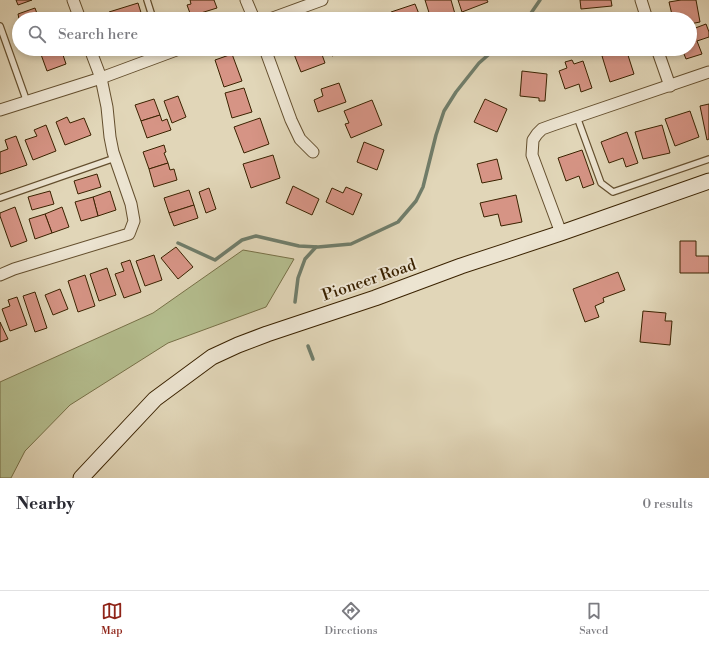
<!DOCTYPE html>
<style>
:root{--surface:#fff;--page:#f7f7f7;--text:#2b2b33;--muted:#7c7c81;--line:#e1e1e2;--accent:#8f2418}
body{margin:0;font-family:"Libre Bodoni",serif;background:var(--page);color:var(--text)}
.list{margin:0;padding:0;list-style:none}
h2{display:flex;justify-content:space-between;align-items:center;height:52px;margin:0;padding:0 16px;font-size:17px}
h2 small{font-size:13px;font-weight:400;color:var(--muted)}
.icon{flex:none;width:22px;height:22px;fill:none;stroke:currentColor;stroke-width:2;stroke-linecap:round;stroke-linejoin:round}
.map{position:relative;flex:none;width:709px;height:478px;overflow:hidden}
.search{position:absolute;background:var(--surface);box-shadow:0 2px 6px #0003;left:12px;right:12px;top:12px;height:44px;display:flex;align-items:center;gap:10px;box-sizing:border-box;padding:0 14px;border-radius:22px;color:var(--muted);font-size:15px}
.sheet{height:112px;background:var(--surface)}
nav{display:flex;justify-content:space-around;align-items:center;box-sizing:border-box;height:56px;border-top:1px solid var(--line);background:var(--surface);font-size:11px;color:var(--muted)}
nav a{display:grid;justify-items:center;gap:2px}
nav .on{color:var(--accent)}
.map>svg:first-child{display:block}
</style>
<div class="map">
<svg width="709" height="478" viewBox="0 0 709 478">
<rect width="100%" height="100%" fill="#e1d6b8"/>
<filter id="stains"><feTurbulence type="fractalNoise" baseFrequency=".005" numOctaves="4"/><feColorMatrix values="0 0 0 0 .2 0 0 0 0 .09 0 0 0 0 .02 0 0 0 .5 -.17"/></filter>
<radialGradient id="worn" r=".72"><stop offset=".6" stop-color="#630" stop-opacity="0"/><stop offset="1" stop-color="#630" stop-opacity=".3"/></radialGradient>
<polygon fill="#b4bd8e" stroke="#777047" points="243,250 294,259 266,307 168,343 70,405 25,451 11,478 0,478 0,382 153,313"/>
<g fill="none" stroke-linecap="round" stroke-linejoin="round">
<g stroke="#707d6a" stroke-width="3.5">
<polyline points="527,19 540,0"/>
<polyline points="178,243 215,260 242,240 256,236 299,246 318,247 351,244 398,222 416,201 423,187 436,135 444,111 456,92 479,63 495,49"/>
<polyline points="295,302 298,278 305,259 316,247"/>
<polyline points="308,346 313,359"/>
</g>
</g>
<g fill="#d69485" stroke="#3a2200">
<polygon points="16,0 32,0 18,5"/>
<polygon points="190,0 214,0 217,8 191,16 187,5 191,4"/>
<polygon points="425,0 451,0 455,14 439,19 431,19"/>
<polygon points="458,0 487,0 488,2 462,12"/>
<polygon points="580,0 611,0 612,6 581,9"/>
<polygon points="681,0 696,0 700,22 690,24 690,19 673,19 669,2"/>
<polygon points="138,3 143,19 112,19 109,12"/>
<polygon points="415,4 421,19 393,19 391,12"/>
<polygon points="35,8 39,19 19,19 18,14"/>
<polygon points="615,13 618,19 597,19"/>
<polygon points="706,24 709,32 709,37 697,41 702,54 686,59 682,49 690,49 690,30"/>
<polygon points="39,49 61,49 66,64 47,71"/>
<polygon points="292,49 320,49 325,63 301,72"/>
<polygon points="329,49 353,49 332,56"/>
<polygon points="626,49 634,74 610,82 602,56"/>
<polygon points="232,54 242,81 224,87 215,60"/>
<polygon points="572,60 574,64 583,61 592,88 581,92 579,84 565,89 559,71 567,68 565,62"/>
<polygon points="522,71 547,74 545,101 539,101 539,98 520,96"/>
<polygon points="339,83 346,102 318,112 314,100 323,96 321,89"/>
<polygon points="244,88 252,112 232,118 225,93"/>
<polygon points="178,96 186,117 172,123 164,101"/>
<polygon points="154,99 160,115 141,121 135,105"/>
<polygon points="485,99 507,109 497,132 474,122"/>
<polygon points="372,100 382,125 351,138 345,124 349,123 344,111"/>
<polygon points="709,104 709,139 707,140 700,106"/>
<polygon points="690,111 699,137 675,146 665,119"/>
<polygon points="160,115 162,121 167,119 171,130 147,138 141,121"/>
<polygon points="67,117 70,123 84,118 91,135 65,145 56,122"/>
<polygon points="260,118 269,144 244,153 234,127"/>
<polygon points="46,125 56,151 33,160 25,140 37,136 34,130"/>
<polygon points="662,125 670,153 643,159 635,132"/>
<polygon points="627,132 638,163 626,167 623,158 609,163 601,142"/>
<polygon points="16,136 27,165 0,174 0,152 8,149 5,140"/>
<polygon points="364,142 384,150 377,170 357,162"/>
<polygon points="164,145 166,152 164,153 168,163 149,169 143,152"/>
<polygon points="582,150 594,184 583,188 579,176 566,181 558,158"/>
<polygon points="273,155 280,178 251,188 243,164"/>
<polygon points="497,159 502,179 482,183 477,164"/>
<polygon points="168,163 170,170 174,169 177,180 154,187 149,169"/>
<polygon points="97,174 101,187 78,194 74,181"/>
<polygon points="293,186 319,199 312,215 286,203"/>
<polygon points="346,187 362,194 353,215 326,202 332,188 343,193"/>
<polygon points="209,188 216,209 206,213 199,192"/>
<polygon points="189,190 194,205 169,213 164,198"/>
<polygon points="50,191 54,204 32,210 28,197"/>
<polygon points="110,191 116,210 98,216 93,197"/>
<polygon points="516,195 522,222 501,226 498,214 484,217 480,203"/>
<polygon points="93,197 98,216 81,221 75,202"/>
<polygon points="194,205 198,218 174,226 169,213"/>
<polygon points="15,207 27,241 11,247 0,216 0,213"/>
<polygon points="62,207 69,227 52,233 45,214"/>
<polygon points="45,214 52,233 35,239 29,219"/>
<polygon points="680,241 696,241 696,256 709,256 709,273 680,273"/>
<polygon points="176,247 193,267 178,279 161,258"/>
<polygon points="154,255 162,280 145,286 136,261"/>
<polygon points="130,260 141,292 124,298 115,274 124,271 121,263"/>
<polygon points="107,268 116,295 99,301 90,274"/>
<polygon points="618,272 625,290 603,298 604,302 595,306 599,317 585,322 573,289"/>
<polygon points="85,275 95,306 78,312 68,281"/>
<polygon points="60,289 68,309 53,315 45,295"/>
<polygon points="35,292 47,328 35,332 23,296"/>
<polygon points="17,297 27,325 10,331 2,309 10,306 8,300"/>
<polygon points="643,311 666,313 665,321 672,321 670,345 640,342"/>
<polygon points="0,322 8,339 0,342"/>
</g>
<g fill="none" stroke-linecap="round" stroke-linejoin="round">
<g stroke="#644f2e" stroke-width="8">
<g id="lane">
<polyline points="147,0 153,19"/>
<polyline points="0,26 27,102"/>
<polyline points="577,117 601,183 613,192 709,159"/>
<polyline points="0,198 115,158"/>
</g>
</g>
<g stroke="#644f2e" stroke-width="13">
<g id="street">
<polyline points="73,0 80,19"/>
<polyline points="246,0 254,19"/>
<polyline points="641,0 647,19"/>
<polyline points="270,19 322,0"/>
<polyline points="265,49 291,120 300,139 313,152"/>
<polyline points="657,49 670,86"/>
<polyline points="0,110 101,78 179,49"/>
<polyline points="561,233 532,155 533,140 537,134 542,129 553,125 709,72"/>
<polyline points="0,275 14,269 129,234 134,221 131,204 113,152 110,137 107,107 101,78 90,49"/>
</g>
</g>
<g stroke="#3a2200" stroke-width="17">
<polyline id="secondary" points="81,478 155,399 212,357 238,345 267,334 375,298 461,266 561,233 709,181"/>
</g>
<use href="#lane" stroke="#ece4d1" stroke-width="5.5"/>
<use href="#street" stroke="#ece4d1" stroke-width="11"/>
<use href="#secondary" stroke="#ece4d1" stroke-width="15"/>
</g>
<g text-anchor="middle" dominant-baseline="central" stroke-width="4" stroke-linejoin="round" paint-order="stroke">
<g font-size="16" fill="#3a2200" stroke="#ece4d1">
<text transform="translate(369 280) rotate(-19)">Pioneer Road</text>
</g>
</g>
<rect width="100%" height="100%" filter="url(#stains)"/>
<rect width="100%" height="100%" fill="url(#worn)"/>
</svg>
<div class="search"><svg class="icon" aria-label="search" viewBox="0 0 24 24"><circle cx="10" cy="10" r="6"/><path d="M15 15l6 6"/></svg>Search here</div>
</div>
<section class="sheet">
<h2>Nearby<small>0 results</small></h2>
<ul class="list">
</ul>
</section>
<nav>
<a class="on"><svg class="icon" aria-label="map" viewBox="0 0 24 24"><path d="M3 6l6-2 6 2 6-2v14l-6 2-6-2-6 2zM9 4v14M15 6v14"/></svg>Map</a>
<a><svg class="icon" aria-label="directions" viewBox="0 0 24 24"><path d="M12 3l9 9-9 9-9-9zM9 14v-3h6M13 9l2 2-2 2"/></svg>Directions</a>
<a><svg class="icon" aria-label="saved" viewBox="0 0 24 24"><path d="M7 4h10v16l-5-4-5 4z"/></svg>Saved</a>
</nav>
